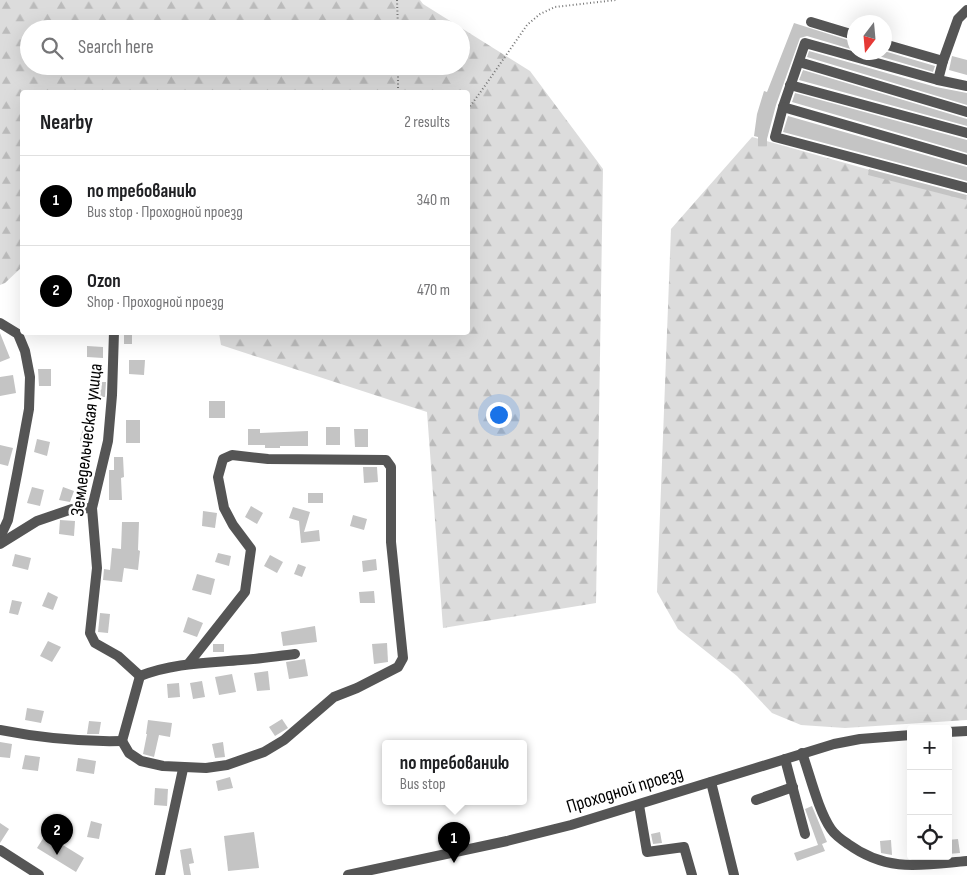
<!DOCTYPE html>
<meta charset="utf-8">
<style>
:root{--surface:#fff;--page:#f2f2f2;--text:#202124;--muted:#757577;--line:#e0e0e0;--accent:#000}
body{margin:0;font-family:"Sofia Sans Condensed",sans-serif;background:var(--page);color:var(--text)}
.controls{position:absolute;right:15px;bottom:15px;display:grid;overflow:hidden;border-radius:5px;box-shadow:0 5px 20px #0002}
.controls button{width:45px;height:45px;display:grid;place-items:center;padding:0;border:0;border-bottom:1px solid var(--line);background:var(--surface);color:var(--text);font:25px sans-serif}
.compass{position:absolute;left:847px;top:15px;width:45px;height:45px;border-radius:50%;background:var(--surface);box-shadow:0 5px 20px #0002;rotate:196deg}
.you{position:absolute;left:498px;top:414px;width:18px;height:18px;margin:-12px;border:4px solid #fff;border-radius:50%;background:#1a73e8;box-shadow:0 0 0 8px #1a73e833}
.badge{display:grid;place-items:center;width:32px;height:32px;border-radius:50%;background:var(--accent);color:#fff;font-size:16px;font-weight:700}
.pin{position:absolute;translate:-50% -41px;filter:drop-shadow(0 1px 2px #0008)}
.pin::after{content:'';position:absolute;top:26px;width:18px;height:15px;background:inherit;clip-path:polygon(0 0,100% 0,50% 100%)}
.popup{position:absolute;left:382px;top:740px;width:145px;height:65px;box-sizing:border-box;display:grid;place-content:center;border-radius:5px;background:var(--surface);filter:drop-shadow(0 1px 4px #0005);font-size:16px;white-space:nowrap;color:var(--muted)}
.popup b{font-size:19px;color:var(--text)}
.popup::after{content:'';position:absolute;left:50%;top:100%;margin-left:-10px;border:10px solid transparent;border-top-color:var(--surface)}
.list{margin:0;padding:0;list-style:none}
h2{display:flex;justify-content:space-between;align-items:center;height:65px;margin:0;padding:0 20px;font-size:21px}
h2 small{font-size:16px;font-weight:400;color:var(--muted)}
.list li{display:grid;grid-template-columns:32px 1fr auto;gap:15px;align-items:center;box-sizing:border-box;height:90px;padding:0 20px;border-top:1px solid var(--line)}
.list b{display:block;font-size:19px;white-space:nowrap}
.list p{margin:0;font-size:16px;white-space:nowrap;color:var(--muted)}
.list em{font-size:16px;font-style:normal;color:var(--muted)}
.icon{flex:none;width:28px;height:28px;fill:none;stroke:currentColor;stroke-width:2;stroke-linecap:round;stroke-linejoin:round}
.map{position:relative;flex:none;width:967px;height:875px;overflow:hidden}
.search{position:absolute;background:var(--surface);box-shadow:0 5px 20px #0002;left:20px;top:20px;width:450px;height:55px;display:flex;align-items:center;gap:12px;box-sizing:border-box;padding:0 18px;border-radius:28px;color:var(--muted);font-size:19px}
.panel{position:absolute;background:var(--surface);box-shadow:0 5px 20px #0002;left:20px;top:90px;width:450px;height:245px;border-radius:5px}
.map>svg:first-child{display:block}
</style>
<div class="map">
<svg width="967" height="875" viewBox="0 0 967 875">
<defs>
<pattern id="forest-firs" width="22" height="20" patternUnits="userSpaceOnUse" patternTransform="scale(1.25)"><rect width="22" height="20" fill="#dcdcdc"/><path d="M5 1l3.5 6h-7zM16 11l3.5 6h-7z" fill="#bbb"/></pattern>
</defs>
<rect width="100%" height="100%" fill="#fff"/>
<g fill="url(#forest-firs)" fill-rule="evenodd">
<path d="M 0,0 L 420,0 L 423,4 L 530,71 L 603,169 L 596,603 L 443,628 L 427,412 L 221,345 L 219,333 L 468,332 L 468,92 L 22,92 L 22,267 L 5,283 L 0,285 ZM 29,29 L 461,29 L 461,66 L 29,66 Z"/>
<polygon points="752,137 967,197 967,720 845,728 801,725 772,713 737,676 678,629 657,592 671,229"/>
</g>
<g fill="#c4c4c4">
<polygon points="794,23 854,42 854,50 807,36 800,38 776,105 767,139 767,146 758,146 758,137 754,136 757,114 764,91 767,92"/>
<polygon points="809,51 936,87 967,93 967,105 807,57"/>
<polygon points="884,51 935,66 933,72 865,52"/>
<polygon points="952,56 967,60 967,75 949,70"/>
<polygon points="803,70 967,119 967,126 799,80"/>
<polygon points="795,93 967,140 967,153 792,102"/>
<polygon points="788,116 967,167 967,181 783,132"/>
<polygon points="869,169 967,195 966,200 868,175"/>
<polygon points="0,333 10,358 0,362"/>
<polygon points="124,333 132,334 132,344 124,344"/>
<polygon points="87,346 103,347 103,358 87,357"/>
<polygon points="129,360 145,360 144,375 129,374"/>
<polygon points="38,369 51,369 51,386 39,386"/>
<polygon points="13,375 16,393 0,396 0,377"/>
<polygon points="98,382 106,382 105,397 97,397"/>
<rect x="209" y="401" width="16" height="17"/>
<polygon points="95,405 97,416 89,417 87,406"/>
<rect x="126" y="420" width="14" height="23"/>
<polygon points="84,423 90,424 87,443 80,441"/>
<rect x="326" y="427" width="14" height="18"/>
<polygon points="248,429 260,429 260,433 308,431 308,446 280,446 280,448 265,448 265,445 248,445"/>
<polygon points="354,429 368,429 368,447 355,447"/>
<polygon points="37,439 50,442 47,456 34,452"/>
<polygon points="0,445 13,448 8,466 0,464"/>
<polygon points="114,457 123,457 124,477 121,478 122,500 109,500 109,470 114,470"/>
<polygon points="363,467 377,467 378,482 364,483"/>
<polygon points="32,487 44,490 40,506 27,503"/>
<polygon points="63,487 74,491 70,502 59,500"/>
<rect x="308" y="493" width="15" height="10"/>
<polygon points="251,506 263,513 257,524 245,517"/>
<polygon points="293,507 310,512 304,532 319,530 320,541 301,543 299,521 289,518"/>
<polygon points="203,511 217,513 215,528 202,526"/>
<polygon points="353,515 367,519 364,530 350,526"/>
<polygon points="60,520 75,521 74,536 59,534"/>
<polygon points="122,522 139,522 138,550 140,551 138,570 124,568 122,582 103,580 104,569 110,570 112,548 121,549"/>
<polygon points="218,553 231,556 229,566 215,562"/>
<polygon points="15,554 31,558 28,570 12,566"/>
<polygon points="270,555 283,562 277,573 264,566"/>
<polygon points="376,559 377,570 363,572 362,561"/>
<polygon points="298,564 306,567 302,577 294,574"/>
<polygon points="197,574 215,579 211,595 192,590"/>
<polygon points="374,591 375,603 360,603 359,592"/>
<polygon points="48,592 58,597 53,610 42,606"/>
<polygon points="12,600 22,602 18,615 9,613"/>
<polygon points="100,613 110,614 108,633 98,632"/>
<polygon points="188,617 203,623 197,637 183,632"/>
<polygon points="315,626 317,642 283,646 281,632"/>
<polygon points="48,641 61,647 52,662 40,656"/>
<polygon points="387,643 388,662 374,664 372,644"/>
<rect x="213" y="644" width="11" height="8"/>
<polygon points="305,659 308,676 289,679 286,662"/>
<polygon points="268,671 270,690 257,691 254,673"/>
<polygon points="232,674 236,692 219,695 215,677"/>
<polygon points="202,681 205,697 193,699 190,683"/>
<polygon points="179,683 180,697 168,698 167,684"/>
<polygon points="27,708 44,711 41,723 25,720"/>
<polygon points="282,719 288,728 275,736 269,727"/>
<polygon points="148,720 172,723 170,737 159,735 154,757 143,754 147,734 146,734"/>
<polygon points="89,721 101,722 99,734 87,734"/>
<polygon points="0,742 12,744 10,758 0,757"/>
<polygon points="223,742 225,757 215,758 212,744"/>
<polygon points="25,755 40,757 38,771 22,769"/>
<polygon points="78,758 96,761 94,774 76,771"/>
<polygon points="230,777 233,788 218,791 216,781"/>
<polygon points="155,788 168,789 167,806 154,805"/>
<polygon points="812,806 827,842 822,844 825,851 797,861 794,853 818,845 805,809"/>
<polygon points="91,821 102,824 99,839 87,837"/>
<polygon points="0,823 9,829 0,843"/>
<polygon points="49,829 61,837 58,842 84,858 76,872 37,848"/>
<polygon points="254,832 259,868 228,871 224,836"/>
<polygon points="660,832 662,843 653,844 651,834"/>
<polygon points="958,839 960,853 948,854 948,840"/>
<polygon points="891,840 892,855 881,853 880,841"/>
<polygon points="191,848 194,863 189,864 191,875 184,875 180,850"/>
</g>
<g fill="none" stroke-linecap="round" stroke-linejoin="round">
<g stroke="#777" stroke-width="2" stroke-dasharray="1 2.5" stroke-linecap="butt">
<polyline points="397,0 398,29"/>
<polyline points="398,66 398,92"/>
<polyline points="468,109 482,90 527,25 540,14 555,7 616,0"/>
</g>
<g stroke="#555" stroke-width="10">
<polyline points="811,22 854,35"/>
<polyline points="884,44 943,61 938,80"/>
<polyline points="943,61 958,19 967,10"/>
<polyline points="799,62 967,112"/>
<polyline points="790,85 967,133"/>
<polyline points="967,86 938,80 805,43 783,107 775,137 967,188"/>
<polyline points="783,107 967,160"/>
<polyline points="0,323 18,334 25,351 30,377 29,409 17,474 8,520 0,537"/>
<polyline points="114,332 112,395 108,441 92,508 97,568 90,633 95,643 118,656 140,676"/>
<polyline points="0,544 37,521 72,509 92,508"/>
<path d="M 140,676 C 173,663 206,663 241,660 C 259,659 277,656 295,654"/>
<path d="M 0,730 C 40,738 81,742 122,741"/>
<polyline points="948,732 967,731"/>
<polyline points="122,741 129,753 141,761 163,766 206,768 227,765 264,752 284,740 334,697 357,688 398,667 403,658 391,542 391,467 386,460 268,459 232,455 223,459 218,477 224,508 233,525 251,549 245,592 189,663"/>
<polyline points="122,741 140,676"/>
<path d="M 802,753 C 810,775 818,810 831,829 C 835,835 842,840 848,844 C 888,873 922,865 967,861"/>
<polyline points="785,759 805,834"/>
<polyline points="711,782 734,875"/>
<polyline points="756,800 793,787"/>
<polyline points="639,805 647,852 684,847 692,875"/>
<polyline points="0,850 39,875"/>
<polyline points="160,875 183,769"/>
<polyline points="348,875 507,841 571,825 834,744 860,739 911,735"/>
</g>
</g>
<g text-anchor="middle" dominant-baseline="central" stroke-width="5" stroke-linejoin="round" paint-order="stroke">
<g font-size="19" fill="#000" stroke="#fff">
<text transform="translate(87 440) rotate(-83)">Земледельческая улица</text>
<text transform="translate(625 790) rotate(-17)">Проходной проезд</text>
</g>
</g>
</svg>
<div class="controls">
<button>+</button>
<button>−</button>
<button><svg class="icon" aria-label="locate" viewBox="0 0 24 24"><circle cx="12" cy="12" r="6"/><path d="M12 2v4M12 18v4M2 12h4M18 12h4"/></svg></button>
</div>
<svg class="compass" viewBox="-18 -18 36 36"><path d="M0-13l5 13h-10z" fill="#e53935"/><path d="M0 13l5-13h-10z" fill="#757577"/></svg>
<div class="you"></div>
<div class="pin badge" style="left:454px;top:863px">1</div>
<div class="popup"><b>по требованию</b>Bus stop</div>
<div class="pin badge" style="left:57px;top:855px">2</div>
<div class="search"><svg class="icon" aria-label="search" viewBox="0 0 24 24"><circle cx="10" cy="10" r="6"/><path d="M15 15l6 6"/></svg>Search here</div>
<section class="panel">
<h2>Nearby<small>2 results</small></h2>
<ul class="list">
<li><span class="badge">1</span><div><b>по требованию</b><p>Bus stop · Проходной проезд</p></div><em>340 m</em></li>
<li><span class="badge">2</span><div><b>Ozon</b><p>Shop · Проходной проезд</p></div><em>470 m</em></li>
</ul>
</section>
</div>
